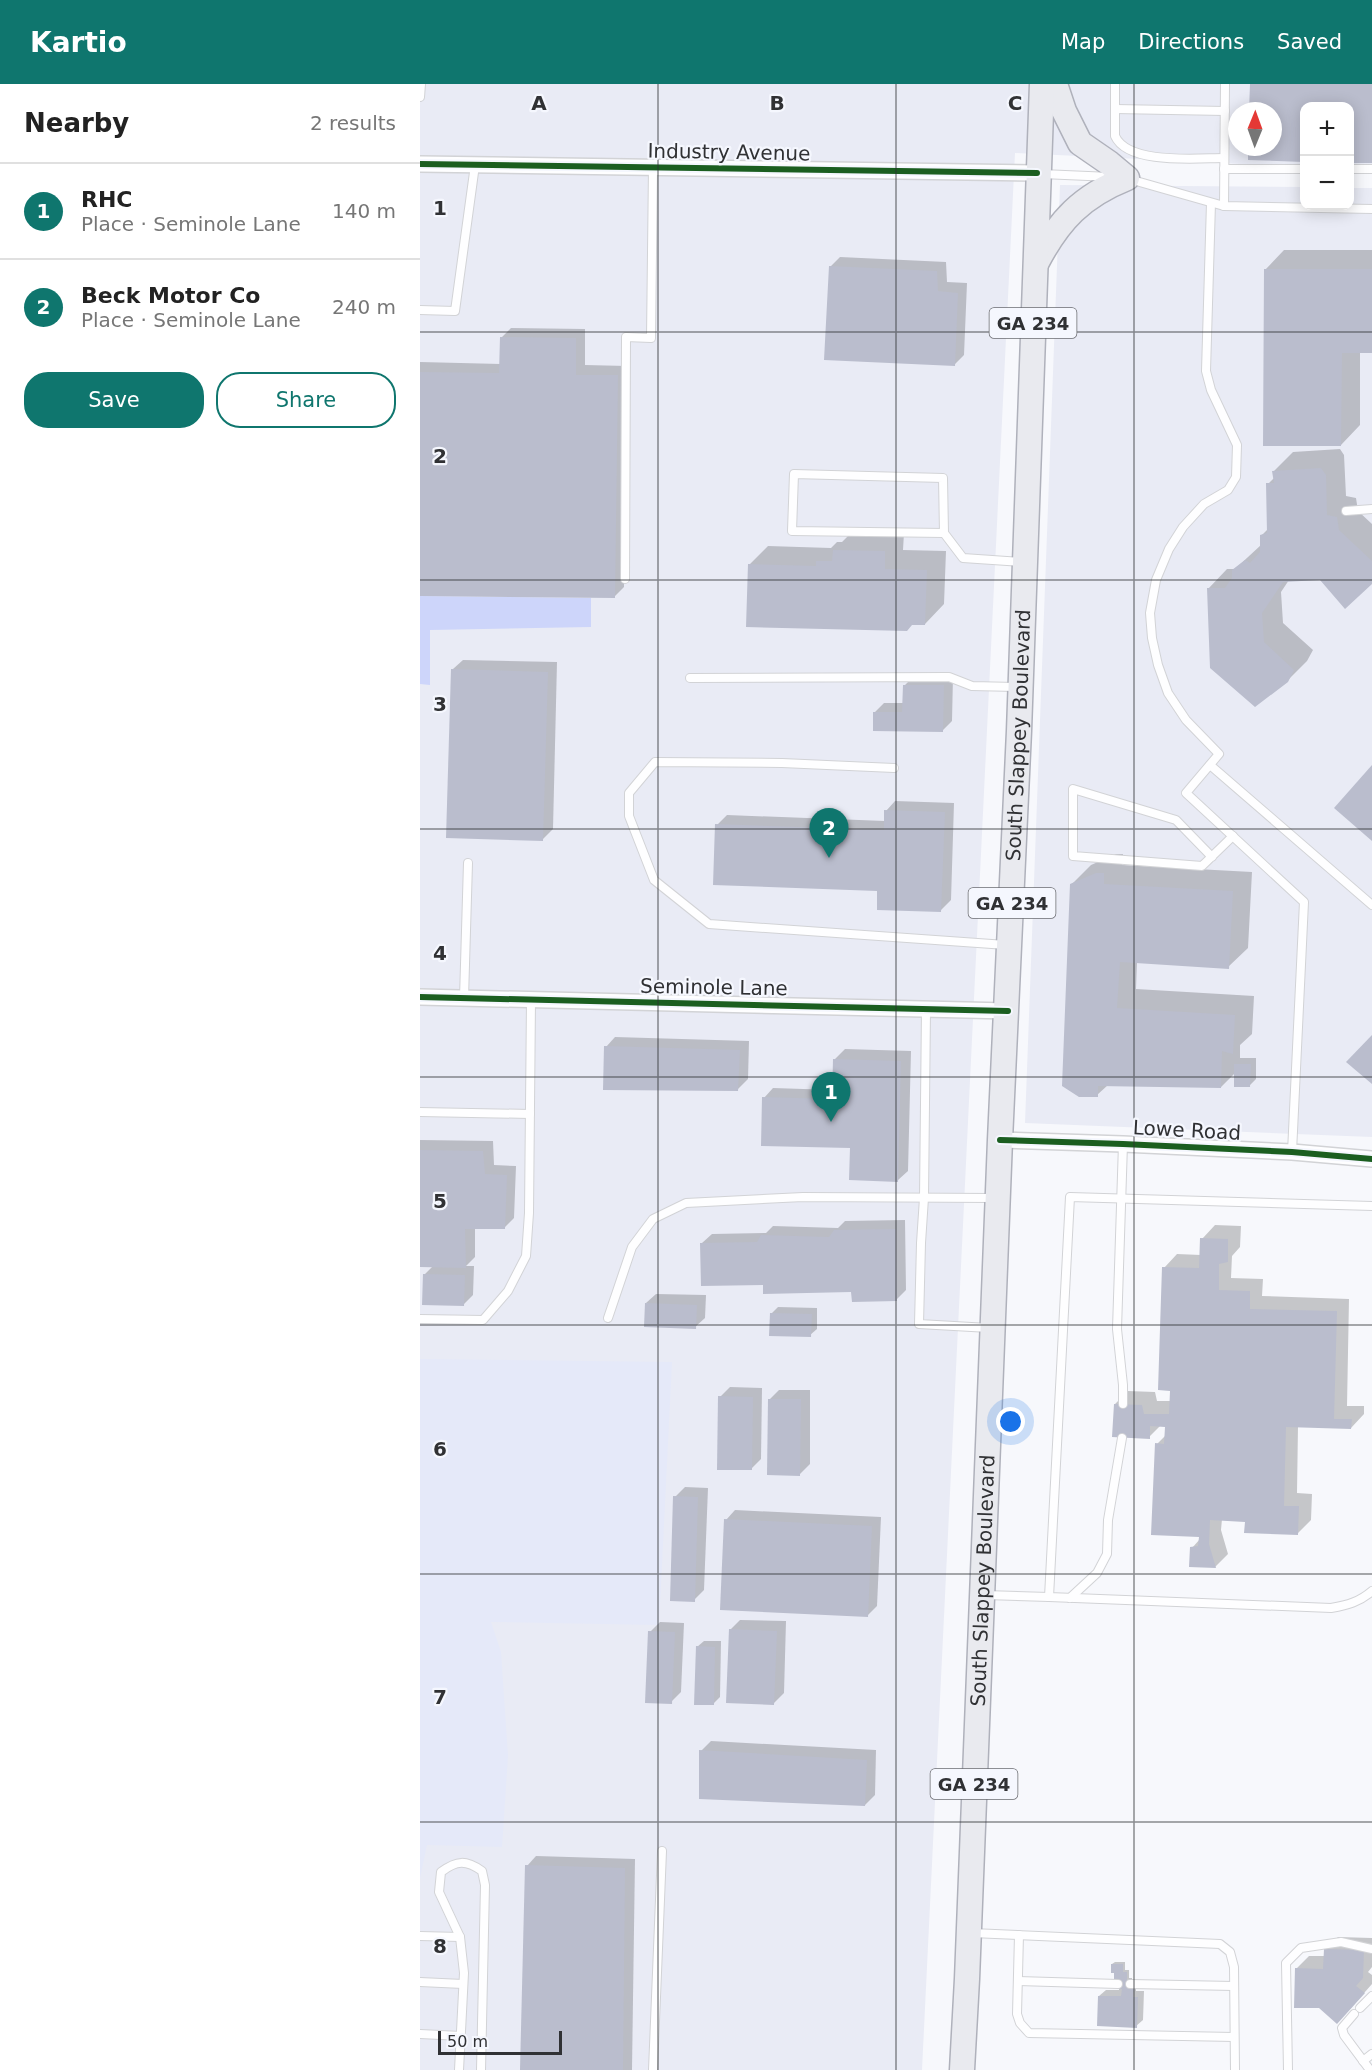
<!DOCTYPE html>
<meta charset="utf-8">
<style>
:root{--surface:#fff;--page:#f2f2f2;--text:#222;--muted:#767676;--line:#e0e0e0;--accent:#0f766e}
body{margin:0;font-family:"DejaVu Sans",sans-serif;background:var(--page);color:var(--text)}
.controls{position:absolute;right:18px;top:18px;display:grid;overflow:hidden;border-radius:12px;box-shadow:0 3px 15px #0003}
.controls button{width:54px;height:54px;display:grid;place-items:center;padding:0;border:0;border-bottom:2px solid var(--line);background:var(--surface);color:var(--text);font:30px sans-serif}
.compass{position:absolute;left:808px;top:18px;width:54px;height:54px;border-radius:50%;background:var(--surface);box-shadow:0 3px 15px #0003;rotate:1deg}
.scale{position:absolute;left:18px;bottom:15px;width:124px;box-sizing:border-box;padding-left:6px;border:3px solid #303134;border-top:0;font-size:16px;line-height:21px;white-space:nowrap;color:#303134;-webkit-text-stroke:4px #f5f7fe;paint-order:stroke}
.you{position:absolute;left:591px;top:1338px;width:21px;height:21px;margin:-15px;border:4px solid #fff;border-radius:50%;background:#1a73e8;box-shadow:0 0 0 9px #1a73e833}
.badge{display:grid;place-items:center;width:39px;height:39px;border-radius:50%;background:var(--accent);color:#fff;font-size:20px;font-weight:700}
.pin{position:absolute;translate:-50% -50px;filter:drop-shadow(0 2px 3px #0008)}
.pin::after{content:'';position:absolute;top:32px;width:21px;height:18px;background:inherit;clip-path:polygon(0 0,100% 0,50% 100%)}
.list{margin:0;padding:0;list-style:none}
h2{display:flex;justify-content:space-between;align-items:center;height:78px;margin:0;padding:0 24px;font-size:26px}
h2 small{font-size:20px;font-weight:400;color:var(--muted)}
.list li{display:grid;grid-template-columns:39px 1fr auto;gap:18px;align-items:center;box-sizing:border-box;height:96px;padding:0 24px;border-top:2px solid var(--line)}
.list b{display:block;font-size:22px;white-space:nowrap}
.list p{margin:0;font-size:20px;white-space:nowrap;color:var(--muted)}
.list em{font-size:20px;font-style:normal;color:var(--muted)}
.actions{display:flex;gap:12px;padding:18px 24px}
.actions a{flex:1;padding:14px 0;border:2px solid var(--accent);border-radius:24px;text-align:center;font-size:21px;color:var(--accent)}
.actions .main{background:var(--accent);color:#fff}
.map{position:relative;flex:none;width:952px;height:1986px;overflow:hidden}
header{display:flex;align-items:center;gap:36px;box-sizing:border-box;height:84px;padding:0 30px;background:var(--accent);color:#fff}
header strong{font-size:28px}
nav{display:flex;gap:33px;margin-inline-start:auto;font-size:21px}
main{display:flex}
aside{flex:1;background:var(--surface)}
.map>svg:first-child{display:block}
</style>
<header>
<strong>Kartio</strong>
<nav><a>Map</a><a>Directions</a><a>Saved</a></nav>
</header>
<main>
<aside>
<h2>Nearby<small>2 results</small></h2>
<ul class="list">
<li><span class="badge">1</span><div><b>RHC</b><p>Place · Seminole Lane</p></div><em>140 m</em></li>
<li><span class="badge">2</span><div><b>Beck Motor Co</b><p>Place · Seminole Lane</p></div><em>240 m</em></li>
</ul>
<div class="actions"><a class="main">Save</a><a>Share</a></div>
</aside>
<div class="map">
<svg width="952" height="1986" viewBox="0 0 952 1986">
<rect width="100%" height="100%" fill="#f7f8fc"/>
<g fill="#e9ebf5" fill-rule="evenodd">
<path d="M 0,0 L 952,0 L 952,86 L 930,85 L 930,22 L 884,22 L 884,83 L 595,69 L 502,1986 L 0,1986 ZM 817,27 L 853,27 L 853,63 L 817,63 Z"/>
<polygon points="640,101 884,103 884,122 930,122 930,104 952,104 952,1053 605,1039"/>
</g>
<polygon fill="#e5e9f9" points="0,1275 252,1278 239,1541 71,1538 81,1568 88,1672 82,1763 7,1761 0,1794"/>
<polygon fill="#cdd5fa" points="0,512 171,514 171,543 10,546 10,601 0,600"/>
<g fill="#0003">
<polygon points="831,0 952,0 952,78 930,77 930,22 884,22 884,76 829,75 830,63 853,63 853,27 830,27"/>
<polygon points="864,166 952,166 952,268 940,268 940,341 921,361 845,186"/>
<polygon points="420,173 526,178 527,198 547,199 544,271 534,281 410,183"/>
<polygon points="91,244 165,245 165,281 207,282 204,503 194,513 0,510 0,278 81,280 81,254"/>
<polygon points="920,365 924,371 926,412 936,414 938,427 952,440 952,498 900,495 869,496 861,508 863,539 893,566 887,577 867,597 788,505 807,485 815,485 841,461 841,452 849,444 848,400 855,393 854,387 873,368"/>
<polygon points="433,447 484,449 483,466 526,467 524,520 505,540 329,481 348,462 411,464 417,458 422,458"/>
<polygon points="43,576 137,578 133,745 123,755 33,585"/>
<polygon points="494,592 533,592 532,637 522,647 455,628 464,619 484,619 484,602"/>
<polygon points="475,717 534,719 531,816 521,826 459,805 297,741 307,731 465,737 466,727"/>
<polygon points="696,770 703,770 702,781 832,788 828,864 808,883 717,878 716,905 834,912 832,950 820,961 820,974 836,974 836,995 830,1001 816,988 801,1003 688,1001 677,1011 651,801 671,781"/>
<polygon points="195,953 329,957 328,995 318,1005 186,963"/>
<polygon points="425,965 491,967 488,1087 478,1096 431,1063 344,1014 353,1004 414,1006 415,975"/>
<polygon points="0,1056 73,1057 74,1081 96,1082 94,1134 84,1144 55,1144 55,1173 46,1182 54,1182 53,1211 43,1221 4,1191 13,1182 0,1182"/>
<polygon points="485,1136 486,1206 476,1216 433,1207 344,1200 282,1159 292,1150 346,1149 353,1142 418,1144 425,1137"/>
<polygon points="795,1141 821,1142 820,1163 812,1172 811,1194 843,1195 842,1212 929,1215 927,1322 944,1322 944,1330 931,1344 878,1342 877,1409 892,1410 891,1436 877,1450 827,1436 802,1435 801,1446 808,1470 795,1483 772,1464 780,1455 737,1360 746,1351 746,1341 741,1341 729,1353 695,1320 708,1307 735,1308 737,1317 751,1317 744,1184 757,1170 781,1171 782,1155"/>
<polygon points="236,1210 286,1211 285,1234 275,1243 226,1219"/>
<polygon points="358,1223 397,1224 397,1245 390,1251 351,1230"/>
<polygon points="310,1303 342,1304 341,1375 331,1385 300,1313"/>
<polygon points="359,1306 390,1306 390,1380 380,1390 349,1316"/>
<polygon points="265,1403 288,1404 284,1506 274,1516 255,1413"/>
<polygon points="315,1426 461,1433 457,1522 447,1532 306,1436"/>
<polygon points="320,1536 366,1537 364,1609 354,1619 310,1546"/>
<polygon points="240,1538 264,1539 261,1608 251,1618 230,1548"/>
<polygon points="284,1557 301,1557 300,1613 293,1620 277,1563"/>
<polygon points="291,1657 456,1666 455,1711 445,1721 281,1667"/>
<polygon points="116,1772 215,1775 212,1986 102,1986 107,1782"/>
<polygon points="918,1853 952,1854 952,1883 948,1888 952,1891 952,1900 930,1925 876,1885 889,1872 905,1872 905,1866"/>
<polygon points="695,1878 705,1878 705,1886 709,1886 709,1894 712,1894 712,1901 716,1901 716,1907 724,1907 723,1936 716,1942 679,1912 686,1906 699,1906 699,1896 692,1880"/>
</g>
<g fill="#babdcd">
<polygon points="830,0 952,0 952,79 930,79 930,22 884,22 884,78 828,76 828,63 853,63 853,27 829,27"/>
<polygon points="409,182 517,187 518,207 538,209 535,282 404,276"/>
<polygon points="844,185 952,185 952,269 922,269 921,362 843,362"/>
<polygon points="80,253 156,254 156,291 198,291 195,514 0,512 0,288 79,289"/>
<polygon points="901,384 906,391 907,431 917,433 919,446 952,477 952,500 925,525 900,496 863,498 842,529 844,558 874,586 868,598 835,623 790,584 787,504 805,504 812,494 812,486 825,476 830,479 840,468 840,451 847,449 846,399 854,399 852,387"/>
<polygon points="413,466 465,467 465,485 507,486 505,541 492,541 487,547 326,543 328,480 396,482 396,477 412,477"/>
<polygon points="31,585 128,588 123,757 26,754"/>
<polygon points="483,601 524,601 523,648 453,647 453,628 482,628"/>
<polygon points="952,681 952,757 914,724"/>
<polygon points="464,726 525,728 521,828 457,826 457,807 293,801 295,740 464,746"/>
<polygon points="676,789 684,789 684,800 813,807 809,885 700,878 697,924 815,931 813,970 802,967 801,1004 678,1002 678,1013 659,1013 642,1002 650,800"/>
<polygon points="952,951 952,1000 926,978"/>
<polygon points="184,962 320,966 318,1007 183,1006"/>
<polygon points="413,975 481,977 478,1098 429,1096 430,1064 341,1062 342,1013 412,1015"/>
<polygon points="814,980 831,980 830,1003 814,1003"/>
<polygon points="0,1066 63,1067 65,1090 87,1091 85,1145 45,1145 46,1184 0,1183"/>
<polygon points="476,1145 477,1217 432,1218 431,1208 343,1210 343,1201 281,1202 280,1159 337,1158 341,1151 409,1153 414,1146"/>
<polygon points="780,1154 808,1155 808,1178 799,1180 799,1206 830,1207 830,1225 917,1227 914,1335 932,1335 931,1345 866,1343 864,1422 879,1422 878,1451 824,1449 825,1438 790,1436 789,1460 796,1484 769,1483 770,1463 778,1462 779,1453 731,1451 735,1359 744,1360 745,1343 730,1342 730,1355 692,1353 694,1320 722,1321 724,1330 749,1330 750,1307 738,1306 742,1183 779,1184"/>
<polygon points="3,1190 45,1191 44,1222 2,1221"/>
<polygon points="225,1219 277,1221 276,1245 224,1243"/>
<polygon points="350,1229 392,1230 391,1253 349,1252"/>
<polygon points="298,1312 333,1313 332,1386 297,1386"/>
<polygon points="348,1315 381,1315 380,1392 347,1391"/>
<polygon points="253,1412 278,1413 275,1518 250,1517"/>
<polygon points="304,1435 452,1442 448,1533 300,1526"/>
<polygon points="309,1545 357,1547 354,1621 306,1619"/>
<polygon points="228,1547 255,1548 252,1620 225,1619"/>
<polygon points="276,1562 295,1563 294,1621 274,1621"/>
<polygon points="279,1666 447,1676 445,1722 279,1715"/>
<polygon points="105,1781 205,1784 203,1986 100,1986"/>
<polygon points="904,1865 944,1866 943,1894 936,1902 945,1909 917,1940 899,1924 874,1924 875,1884 903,1885"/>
<polygon points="691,1880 703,1880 703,1888 707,1888 707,1896 710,1896 710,1903 714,1904 713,1913 718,1913 717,1944 677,1942 678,1912 701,1912 702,1905 698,1905 698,1897 694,1897 694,1889 691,1889"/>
</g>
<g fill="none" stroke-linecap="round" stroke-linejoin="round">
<g stroke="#d2d3d6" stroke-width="10">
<g id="service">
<path d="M 695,0 L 695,52 C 708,81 777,74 804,74"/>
<polyline points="0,13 1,0"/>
<polyline points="695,25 805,27"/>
<polyline points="804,85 884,85"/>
<polyline points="930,85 952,85"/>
<polyline points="622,90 691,93"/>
<polyline points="709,95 804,122 952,125"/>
<polyline points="791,119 786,287 791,306 817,361 816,393 808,406 784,420 763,443 749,465 736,496 730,529 732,554 738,581 748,609 766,636 799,670 766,709 884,818 872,1068"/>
<polyline points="804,122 805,0"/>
<polyline points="0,226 35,227 55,81"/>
<polyline points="926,427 952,425"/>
<polyline points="524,449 372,447 374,390 523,394 524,449 543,474 603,478"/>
<polyline points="205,495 206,253 231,254 233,83"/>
<polyline points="270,594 529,593 552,602 596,603"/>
<polyline points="790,681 952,821"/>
<polyline points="474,684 362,679 235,678 209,709 209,732 234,796 289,840 586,861"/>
<polyline points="792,773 756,736 653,705 653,772 782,782 813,752"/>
<polyline points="44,914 48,779"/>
<polyline points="506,925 504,1114 501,1159 499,1240 569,1244"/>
<polyline points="0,1028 110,1030"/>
<path d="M 952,1122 L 650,1113 L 629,1513 L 911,1524 C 928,1521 939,1518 952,1507"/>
<polyline points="188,1234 212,1163 233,1135 266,1119 383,1113 574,1114"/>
<polyline points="0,1235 63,1236 88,1207 106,1172 109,1129 111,916"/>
<polyline points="703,1320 703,1301 697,1245 703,1060"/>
<polyline points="565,1511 629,1513"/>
<polyline points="650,1514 677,1489 687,1470 688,1436 702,1354"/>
<polyline points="552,1849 800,1860 810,1868 814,1883 815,1986"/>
<polyline points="599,1851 597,1930 600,1939 609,1949 814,1953"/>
<polyline points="0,1852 40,1853"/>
<polyline points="598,1897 698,1900"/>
<polyline points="0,1898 43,1900"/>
<polyline points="710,1900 814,1902"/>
<polyline points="940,1924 952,1912"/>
<polyline points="934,1930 922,1944 924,1951 950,1986"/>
<polyline points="0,1950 41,1952"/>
<polyline points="943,1977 952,1970"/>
<path d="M 39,1986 L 44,1889 L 40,1853 L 19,1808 L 21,1788 C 37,1776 46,1776 62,1787 L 65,1801 L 61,1986"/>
<polyline points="233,1986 242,1767"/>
<polyline points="868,1986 866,1879 881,1864 921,1858 952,1865"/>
</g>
</g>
<g stroke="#d2d3d6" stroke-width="18">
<g id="minor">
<polyline points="0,80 617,89"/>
<polyline points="0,913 588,927"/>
<polyline points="580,1056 703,1060 872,1068 952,1075"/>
</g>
</g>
<g stroke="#afb1bb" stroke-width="27">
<g id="primary">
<path d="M 617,178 C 639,136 662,112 707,94 L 689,79 L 660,59 L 644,27 L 635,0"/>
<path id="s1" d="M 542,1986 L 547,1895 L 580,1056 L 599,647 L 622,0"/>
</g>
</g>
<use href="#service" stroke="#fefeff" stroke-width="8"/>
<use href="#minor" stroke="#fefeff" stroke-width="15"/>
<use href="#primary" stroke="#e9eaef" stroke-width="24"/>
<g stroke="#f5f7fe" stroke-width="10">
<g id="cycleway">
<polyline points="0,80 617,89"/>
<polyline points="0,913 588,927"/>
<polyline points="580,1056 703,1060 872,1068 952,1075"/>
</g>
</g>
<use href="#cycleway" stroke="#1b5e20" stroke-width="6"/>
</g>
<path fill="none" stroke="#303134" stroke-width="1.5" stroke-opacity="0.55" d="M 238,0 L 238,1986M 476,0 L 476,1986M 714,0 L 714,1986M 0,248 L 952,248M 0,496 L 952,496M 0,745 L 952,745M 0,993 L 952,993M 0,1241 L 952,1241M 0,1490 L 952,1490M 0,1738 L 952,1738"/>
<g text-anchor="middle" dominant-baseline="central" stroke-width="4.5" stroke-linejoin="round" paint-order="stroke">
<g fill="#f5f7fe" stroke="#6b6c71" stroke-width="1.5">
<rect x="569.5" y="224" width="87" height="30" rx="4.5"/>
<rect x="548.5" y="804" width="87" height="30" rx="4.5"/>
<rect x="510.5" y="1685" width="87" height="30" rx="4.5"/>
</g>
<g font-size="18" font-weight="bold" fill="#303134">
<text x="613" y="239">GA 234</text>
<text x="592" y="819">GA 234</text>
<text x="554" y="1700">GA 234</text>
</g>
<g font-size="20" fill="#303134" stroke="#f5f7fe">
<text transform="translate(309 68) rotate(1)">Industry Avenue</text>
<text stroke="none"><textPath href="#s1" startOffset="1336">South Slappey Boulevard</textPath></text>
<text transform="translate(294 903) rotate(1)">Seminole Lane</text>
<text transform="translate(767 1046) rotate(3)">Lowe Road</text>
<text stroke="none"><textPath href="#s1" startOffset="490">South Slappey Boulevard</textPath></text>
</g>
</g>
<g font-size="20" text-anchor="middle" font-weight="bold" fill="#303134" stroke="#f5f7fe" stroke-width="4.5" stroke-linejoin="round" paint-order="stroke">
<text x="119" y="26">A</text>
<text x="357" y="26">B</text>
<text x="595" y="26">C</text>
<text x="20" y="131">1</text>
<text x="20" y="379">2</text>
<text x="20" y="627">3</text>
<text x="20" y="876">4</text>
<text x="20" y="1124">5</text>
<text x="20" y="1372">6</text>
<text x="20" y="1620">7</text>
<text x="20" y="1869">8</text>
</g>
</svg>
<div class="controls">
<button>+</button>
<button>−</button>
</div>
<svg class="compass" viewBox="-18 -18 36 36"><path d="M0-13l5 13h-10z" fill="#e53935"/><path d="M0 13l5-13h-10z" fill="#767676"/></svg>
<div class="scale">50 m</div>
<div class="you"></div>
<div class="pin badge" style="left:411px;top:1038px">1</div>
<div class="pin badge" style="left:409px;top:774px">2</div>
</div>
</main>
